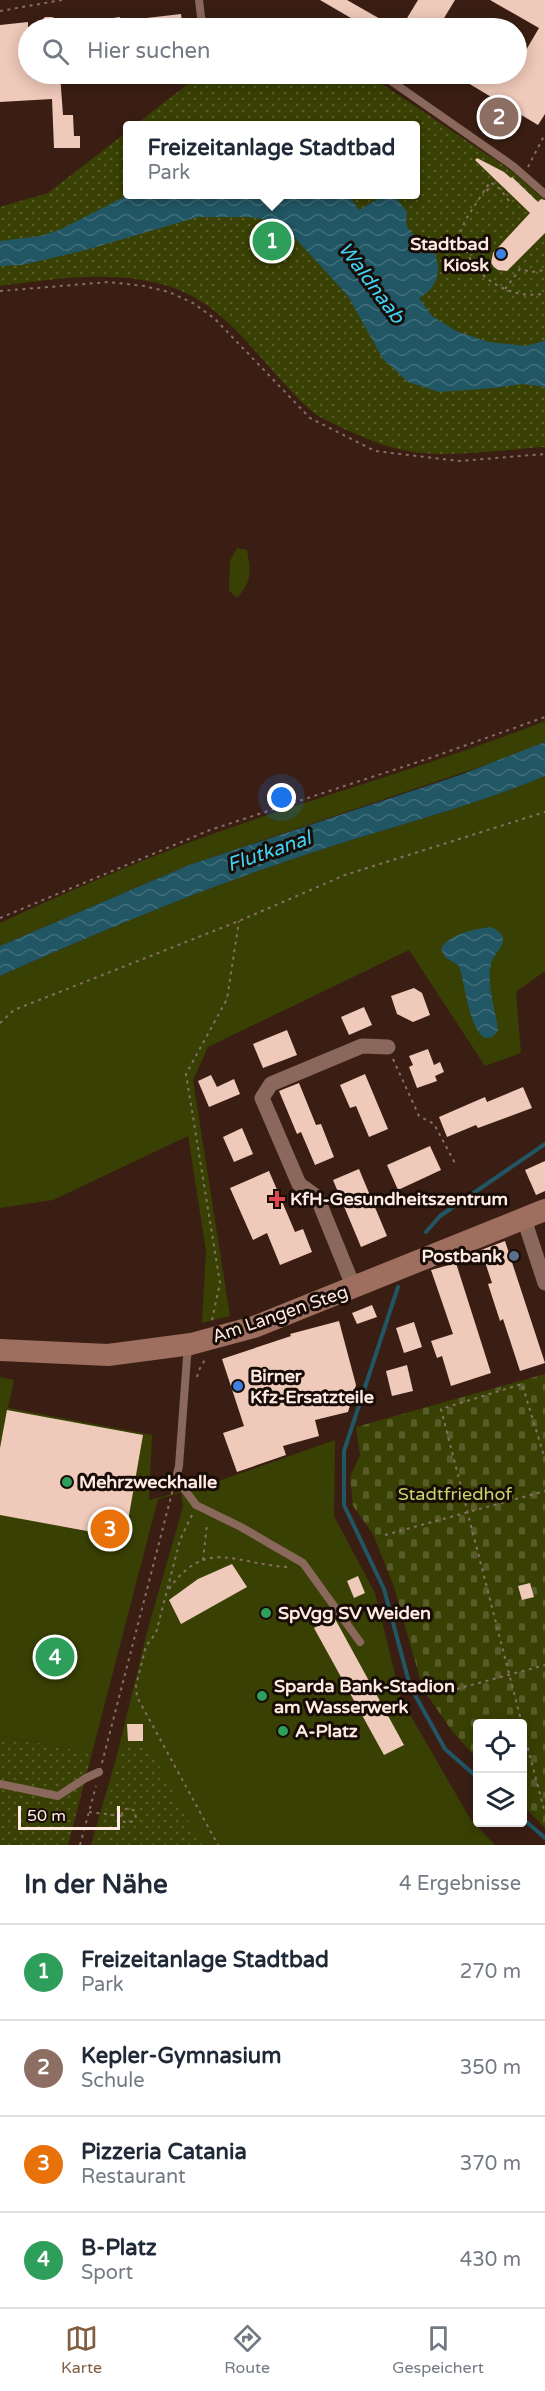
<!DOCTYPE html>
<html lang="de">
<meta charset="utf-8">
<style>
:root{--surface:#fff;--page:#f6f6f7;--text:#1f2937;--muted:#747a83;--line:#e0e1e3;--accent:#815f40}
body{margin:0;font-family:"Varela Round",sans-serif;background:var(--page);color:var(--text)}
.controls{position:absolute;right:18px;bottom:18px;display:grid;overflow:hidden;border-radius:6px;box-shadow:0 3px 15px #0003}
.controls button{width:54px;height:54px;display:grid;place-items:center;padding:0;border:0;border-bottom:2px solid var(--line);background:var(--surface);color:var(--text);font:30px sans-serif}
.scale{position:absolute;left:18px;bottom:15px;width:102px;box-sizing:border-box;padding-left:6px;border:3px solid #ffebe3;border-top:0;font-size:16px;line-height:21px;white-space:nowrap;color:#ffebe3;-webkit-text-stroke:4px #180c07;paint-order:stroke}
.you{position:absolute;left:282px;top:798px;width:21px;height:21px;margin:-15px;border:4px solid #fff;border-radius:50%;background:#1a73e8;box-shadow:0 0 0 9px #1a73e833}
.badge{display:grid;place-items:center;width:39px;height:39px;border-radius:50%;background:var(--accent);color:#fff;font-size:20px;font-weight:700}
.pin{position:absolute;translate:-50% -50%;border:3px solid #fff;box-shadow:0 2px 6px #0006}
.popup{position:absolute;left:123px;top:121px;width:297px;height:78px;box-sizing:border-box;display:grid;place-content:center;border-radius:6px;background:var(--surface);filter:drop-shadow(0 2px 4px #0005);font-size:20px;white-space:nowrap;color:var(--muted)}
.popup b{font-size:22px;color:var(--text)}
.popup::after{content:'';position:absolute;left:50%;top:100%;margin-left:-12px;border:12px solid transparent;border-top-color:var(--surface)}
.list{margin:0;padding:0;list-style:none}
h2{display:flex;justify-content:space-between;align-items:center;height:78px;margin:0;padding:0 24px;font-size:26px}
h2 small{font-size:20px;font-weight:400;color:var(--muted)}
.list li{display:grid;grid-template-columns:39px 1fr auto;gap:18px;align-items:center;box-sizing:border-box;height:96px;padding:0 24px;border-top:2px solid var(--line)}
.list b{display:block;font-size:22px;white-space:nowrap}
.list p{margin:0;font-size:20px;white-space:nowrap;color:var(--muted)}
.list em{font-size:20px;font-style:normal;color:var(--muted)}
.icon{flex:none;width:33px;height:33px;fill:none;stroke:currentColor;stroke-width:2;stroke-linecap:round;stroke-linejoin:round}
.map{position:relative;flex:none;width:545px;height:1845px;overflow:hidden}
.search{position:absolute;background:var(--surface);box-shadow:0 3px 15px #0003;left:18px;right:18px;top:18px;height:66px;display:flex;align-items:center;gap:15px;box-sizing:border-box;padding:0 21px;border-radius:33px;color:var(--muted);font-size:22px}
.sheet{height:462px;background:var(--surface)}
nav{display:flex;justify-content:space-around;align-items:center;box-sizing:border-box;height:84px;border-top:2px solid var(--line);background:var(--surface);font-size:16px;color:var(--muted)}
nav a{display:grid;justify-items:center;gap:3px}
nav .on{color:var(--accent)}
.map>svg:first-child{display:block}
</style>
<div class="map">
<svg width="545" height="1845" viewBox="0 0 545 1845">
<defs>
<pattern id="cemetery-stones" width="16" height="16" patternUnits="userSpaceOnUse" patternTransform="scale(1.5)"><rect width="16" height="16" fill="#394003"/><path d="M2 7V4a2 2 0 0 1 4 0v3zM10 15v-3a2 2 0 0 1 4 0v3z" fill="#575c28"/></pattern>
<pattern id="park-dots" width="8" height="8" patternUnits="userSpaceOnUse" patternTransform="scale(1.5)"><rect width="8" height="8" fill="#394003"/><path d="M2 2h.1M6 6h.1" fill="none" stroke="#575c28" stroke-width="1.8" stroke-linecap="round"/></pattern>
<pattern id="water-waves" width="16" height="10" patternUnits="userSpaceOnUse" patternTransform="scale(1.5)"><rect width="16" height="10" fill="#215664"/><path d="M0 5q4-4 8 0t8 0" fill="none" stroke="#426e7a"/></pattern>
</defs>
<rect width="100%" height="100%" fill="#3a1e13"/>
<g fill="#394003">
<path d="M 237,548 L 247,550 C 251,572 252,581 237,598 L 229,590 L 230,561 Z"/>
<path d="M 545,721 L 545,742 L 515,755 L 189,865 L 0,946 L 0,923 C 62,894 125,867 188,843 C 306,799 428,767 545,721 Z"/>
<path d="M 545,776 L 545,971 L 516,992 L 521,1053 L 485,1066 L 409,950 L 208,1047 L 193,1080 L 230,1316 L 202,1323 L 206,1251 L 188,1136 L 53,1200 L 0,1208 L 0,976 C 103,930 209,886 317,851 C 393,826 471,807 545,776 Z"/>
<polygon points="0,1377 14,1380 8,1408 152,1435 149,1500 210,1484 335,1440 334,1516 375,1593 401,1699 471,1820 495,1845 91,1845 117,1755 147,1632 183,1507 181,1493 158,1499 92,1753 0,1736"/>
</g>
<polygon fill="url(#cemetery-stones)" points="545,1374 545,1828 523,1806 522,1724 478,1724 477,1759 452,1731 423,1689 394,1587 373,1534 353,1506 350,1477 360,1455 356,1427"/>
<g fill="url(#park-dots)">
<path d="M 201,74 L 367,74 L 512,171 L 545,200 L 545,447 C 492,450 430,463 378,443 C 363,437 325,422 313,412 C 266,372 232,307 171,287 C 116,269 56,279 0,286 L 0,207 L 48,193 L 128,131 L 128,194 L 416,194 L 416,125 L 135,125 Z"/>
<polygon points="0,1736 92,1753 68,1845 0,1845"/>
<polygon points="123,1744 146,1747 153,1755 202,1845 109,1845 97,1841"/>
</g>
<g fill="url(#water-waves)">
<path d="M 130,194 L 348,195 L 359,210 L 385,195 L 394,195 L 407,212 L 406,224 C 408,228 411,233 414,235 C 418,238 423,239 427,243 C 444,261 441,287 419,298 L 432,316 L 456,331 L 489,342 L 525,346 L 545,341 L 545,387 L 522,384 L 494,388 L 439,392 L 408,382 L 383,359 L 348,296 L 295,238 L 274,221 L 249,217 L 198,217 L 82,251 L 22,265 L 0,266 L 0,241 L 40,236 L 59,230 Z"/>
<path d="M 545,742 L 545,776 C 471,807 393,826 317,851 C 209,886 103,930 0,976 L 0,946 L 189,865 L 460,775 Z"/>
<path d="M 490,927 C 496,929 502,932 503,939 C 504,947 493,955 491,964 C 486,985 496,1010 498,1031 L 492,1037 L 485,1038 C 469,1030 465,983 459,966 L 445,957 L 441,949 C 449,934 474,929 490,927 Z"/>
</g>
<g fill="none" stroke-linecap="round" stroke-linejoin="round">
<g stroke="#215664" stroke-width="4">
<polyline points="426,1232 440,1216 545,1144"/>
<polyline points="398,1287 344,1451 344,1505 384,1589 410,1686 445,1749 478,1778"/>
<polyline points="522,1818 545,1838"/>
</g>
</g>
<g fill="#efc9ba">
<polygon points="320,0 347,0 396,28 368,28"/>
<polygon points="418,0 455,0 438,28 401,28"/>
<polygon points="490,0 545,0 545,114 538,125 453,74 501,74 510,79 513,74 516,74 516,67 539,28"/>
<polygon points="181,14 183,28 84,28 84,22 120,17 121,21"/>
<polygon points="45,17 52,17 78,28 34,28"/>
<polygon points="28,22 28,74 60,74 63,115 73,115 74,136 80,136 80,148 54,148 52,99 0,102 0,25"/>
<polygon points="477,158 504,172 511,178 512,177 538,202 541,199 545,200 545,233 507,271 498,270 494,267 491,263 493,253 530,213 475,160"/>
<polygon points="414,988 422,993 430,1015 413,1022 397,1014 391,996"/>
<polygon points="364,1007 372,1025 349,1035 341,1017"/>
<polygon points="287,1030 297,1055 263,1068 253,1044"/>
<polygon points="428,1049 434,1065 440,1062 444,1072 435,1076 437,1081 417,1088 409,1067 413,1065 409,1056"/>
<polygon points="365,1074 388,1129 369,1137 356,1106 350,1108 340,1085"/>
<polygon points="211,1075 217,1087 234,1079 240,1094 209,1107 198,1081"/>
<polygon points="299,1083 316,1125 321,1124 334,1157 315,1165 301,1132 297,1134 279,1091"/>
<polygon points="523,1087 532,1108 478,1128 476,1125 447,1137 439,1117 485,1097 487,1102"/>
<polygon points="242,1128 253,1154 234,1162 223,1137"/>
<polygon points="430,1146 441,1170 398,1190 387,1165"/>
<polygon points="545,1161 545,1191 536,1195 525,1170"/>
<polygon points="359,1169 387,1236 361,1247 333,1180"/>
<polygon points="269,1171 295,1232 303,1229 312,1252 280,1265 267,1233 253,1240 230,1188"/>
<polygon points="505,1241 545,1363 520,1371 503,1319 500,1321 488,1284 492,1283 481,1250"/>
<polygon points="456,1263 491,1373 451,1386 442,1356 437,1358 431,1341 453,1334 431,1270"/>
<polygon points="372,1305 377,1317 357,1324 352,1313"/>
<polygon points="339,1321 356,1385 348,1412 315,1420 319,1436 283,1446 286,1455 237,1472 223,1433 244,1426 222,1359 291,1336 290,1334"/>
<polygon points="414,1322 422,1347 404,1353 396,1328"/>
<polygon points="407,1365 413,1391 392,1396 386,1371"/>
<polygon points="7,1410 143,1435 125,1538 0,1515 0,1448"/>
<polygon points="232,1564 247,1587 181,1624 169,1600 198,1579"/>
<polygon points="358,1576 365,1593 354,1598 347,1581"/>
<polygon points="530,1583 534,1597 522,1600 518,1586"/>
<polygon points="334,1617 404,1745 384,1755 314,1628"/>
<polygon points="127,1724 143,1724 143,1741 128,1741"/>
</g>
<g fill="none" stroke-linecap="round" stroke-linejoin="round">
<g stroke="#876e65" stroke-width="2" stroke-dasharray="3 4.5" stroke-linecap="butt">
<polyline points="0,11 62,0"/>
<polyline points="362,76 364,74"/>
<polyline points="528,167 545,134"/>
<polyline points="486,189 491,193"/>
<path d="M 509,201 L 500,189 L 490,182 L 466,219 L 460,233 C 464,243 467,255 473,264 C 489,286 520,300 545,293"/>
<polyline points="505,289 520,269 532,272 545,270"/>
<polyline points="0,291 108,282 144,286 169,292 193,303 214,318 310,418 375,451 459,461 545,454"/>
<polyline points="0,918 210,830 430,758 545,717"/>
<polyline points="0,1023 14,1010 239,921 345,875 545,812"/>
<polyline points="393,1059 419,1116 434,1124 456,1165"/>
<polyline points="212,1320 220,1283 186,1074 227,999 239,921"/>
<polyline points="197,1377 199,1370 206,1358"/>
<polyline points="192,1515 180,1540 156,1633 146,1646 136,1686 137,1697 218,1845"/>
<polyline points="385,1535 545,1491"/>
<polyline points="203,1560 207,1524"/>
<path d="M 169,1589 C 207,1536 237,1565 288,1567"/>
<polyline points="442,1693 545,1665"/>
<polyline points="522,1724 441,1409 522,1384 545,1459"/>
<polyline points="522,1726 545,1813"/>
<polyline points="102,1763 173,1489"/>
<polyline points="89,1812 121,1816 124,1822 131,1822 136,1818 135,1811 129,1808 123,1810 121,1816"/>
<polyline points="80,1845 96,1786"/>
</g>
<g stroke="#8a685b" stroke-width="8">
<polyline points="199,0 201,17 205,28"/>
<polyline points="381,74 513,166 545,194"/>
<polyline points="189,1348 187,1357 179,1466 176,1478 196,1505 241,1527 303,1563 360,1642"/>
<polyline points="0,1784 58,1796 86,1778 99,1772"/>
</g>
<g stroke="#8a685b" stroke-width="15">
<polyline points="524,1219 545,1283"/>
<polyline points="354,1288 317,1197 299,1184 262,1098 271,1084 362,1046 388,1047"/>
</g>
<polyline stroke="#9e6e5e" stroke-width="22" points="0,1350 108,1355 191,1344 254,1327 545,1210"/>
</g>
<g fill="#3f7fe0" stroke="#180c07" stroke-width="2">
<circle cx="501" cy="254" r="6"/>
<circle cx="238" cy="1386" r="6"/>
</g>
<path fill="#e0444e" stroke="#180c07" stroke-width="2" d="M274 1190h6v6h6v6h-6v6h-6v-6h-6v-6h6z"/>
<circle fill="#5c6f8a" stroke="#180c07" stroke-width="2" cx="514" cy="1256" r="6"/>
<g fill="#2e9e5b" stroke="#180c07" stroke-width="2">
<circle cx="67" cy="1482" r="6"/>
<circle cx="266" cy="1613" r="6"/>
<circle cx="262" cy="1696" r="6"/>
<circle cx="283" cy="1731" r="6"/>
</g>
<g text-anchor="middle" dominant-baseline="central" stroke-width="6" stroke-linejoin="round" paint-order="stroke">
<g font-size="18" font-weight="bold" fill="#ffebe3" stroke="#180c07" text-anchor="start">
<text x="489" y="244" text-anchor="end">Stadtbad<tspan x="489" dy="21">Kiosk</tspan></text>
<text x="290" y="1199">KfH-Gesundheitszentrum</text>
<text x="502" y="1256" text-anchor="end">Postbank</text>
<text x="250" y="1376">Birner<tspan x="250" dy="21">Kfz-Ersatzteile</tspan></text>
<text x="79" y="1482">Mehrzweckhalle</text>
<text x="278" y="1613">SpVgg SV Weiden</text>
<text x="274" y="1686">Sparda Bank-Stadion<tspan x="274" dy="21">am Wasserwerk</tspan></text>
<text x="295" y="1731">A-Platz</text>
</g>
<g font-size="18" fill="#ffebe3" stroke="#180c07">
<text transform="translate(280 1314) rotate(-19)">Am Langen Steg</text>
</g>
<g font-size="18" fill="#c6d56e" stroke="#180c07">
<text x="455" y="1494">Stadtfriedhof</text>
</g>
<g font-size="20" font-style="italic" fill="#3fd3f7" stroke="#180c07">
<text transform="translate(371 283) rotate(53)">Waldnaab</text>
<text transform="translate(269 852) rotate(-19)">Flutkanal</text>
</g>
</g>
</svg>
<div class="controls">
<button><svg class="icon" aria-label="locate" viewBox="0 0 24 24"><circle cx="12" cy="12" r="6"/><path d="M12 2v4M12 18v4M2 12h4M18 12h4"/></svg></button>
<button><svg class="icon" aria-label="layers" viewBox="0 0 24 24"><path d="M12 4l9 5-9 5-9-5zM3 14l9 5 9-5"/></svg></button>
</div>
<div class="scale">50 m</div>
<div class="you"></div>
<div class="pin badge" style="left:272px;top:241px;background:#2e9e5b">1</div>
<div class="popup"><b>Freizeitanlage Stadtbad</b>Park</div>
<div class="pin badge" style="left:499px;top:117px;background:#8d6e63">2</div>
<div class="pin badge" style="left:110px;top:1529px;background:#e8710a">3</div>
<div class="pin badge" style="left:55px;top:1657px;background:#2e9e5b">4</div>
<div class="search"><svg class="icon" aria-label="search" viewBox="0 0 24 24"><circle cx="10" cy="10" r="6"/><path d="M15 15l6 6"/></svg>Hier suchen</div>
</div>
<section class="sheet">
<h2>In der Nähe<small>4 Ergebnisse</small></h2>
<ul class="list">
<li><span class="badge" style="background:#2e9e5b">1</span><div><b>Freizeitanlage Stadtbad</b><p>Park</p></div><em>270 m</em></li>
<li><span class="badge" style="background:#8d6e63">2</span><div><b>Kepler-Gymnasium</b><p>Schule</p></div><em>350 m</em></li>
<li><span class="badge" style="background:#e8710a">3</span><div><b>Pizzeria Catania</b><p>Restaurant</p></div><em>370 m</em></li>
<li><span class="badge" style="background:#2e9e5b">4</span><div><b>B-Platz</b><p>Sport</p></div><em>430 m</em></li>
</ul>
</section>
<nav>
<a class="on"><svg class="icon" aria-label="map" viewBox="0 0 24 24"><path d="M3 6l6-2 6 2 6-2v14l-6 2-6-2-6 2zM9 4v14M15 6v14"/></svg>Karte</a>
<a><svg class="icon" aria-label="directions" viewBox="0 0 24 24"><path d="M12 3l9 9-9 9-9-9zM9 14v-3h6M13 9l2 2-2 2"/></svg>Route</a>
<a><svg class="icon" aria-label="saved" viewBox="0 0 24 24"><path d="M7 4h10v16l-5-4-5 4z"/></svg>Gespeichert</a>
</nav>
